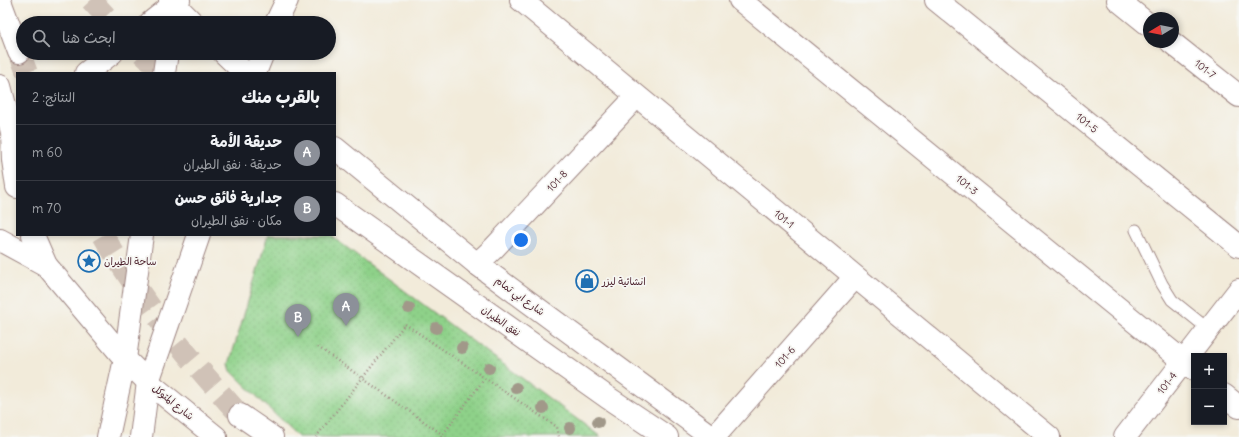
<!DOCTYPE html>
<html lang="ar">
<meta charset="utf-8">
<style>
:root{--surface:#171b24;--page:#242831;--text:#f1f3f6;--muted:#9ea1a6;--line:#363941;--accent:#8c9099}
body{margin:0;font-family:Delius,"Playpen Sans Arabic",sans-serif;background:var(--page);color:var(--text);direction:rtl}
.controls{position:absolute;right:12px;bottom:12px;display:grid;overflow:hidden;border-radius:0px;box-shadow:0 2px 6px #0003}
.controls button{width:36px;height:36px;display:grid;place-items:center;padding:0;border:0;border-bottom:1px solid var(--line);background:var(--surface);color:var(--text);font:20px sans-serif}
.compass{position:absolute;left:1143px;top:12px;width:36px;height:36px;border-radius:50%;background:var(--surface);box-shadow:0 2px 6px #0003;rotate:260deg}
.you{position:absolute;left:521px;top:240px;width:14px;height:14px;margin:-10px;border:3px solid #fff;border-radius:50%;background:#1a73e8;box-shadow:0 0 0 6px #1a73e833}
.badge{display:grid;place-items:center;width:26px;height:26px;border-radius:50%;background:var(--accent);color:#fff;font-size:13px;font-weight:700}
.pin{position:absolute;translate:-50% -33px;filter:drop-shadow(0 1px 2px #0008)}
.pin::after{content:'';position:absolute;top:21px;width:14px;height:12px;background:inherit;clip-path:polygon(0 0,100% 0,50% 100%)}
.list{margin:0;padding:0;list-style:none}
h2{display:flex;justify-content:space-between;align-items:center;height:52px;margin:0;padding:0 16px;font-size:17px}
h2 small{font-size:13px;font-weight:400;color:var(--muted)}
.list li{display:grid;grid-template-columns:26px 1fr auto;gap:12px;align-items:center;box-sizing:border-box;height:56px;padding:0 16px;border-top:1px solid var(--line)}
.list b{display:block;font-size:15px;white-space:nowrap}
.list p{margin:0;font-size:13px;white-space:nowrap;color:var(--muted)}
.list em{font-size:13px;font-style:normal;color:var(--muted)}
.icon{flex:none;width:22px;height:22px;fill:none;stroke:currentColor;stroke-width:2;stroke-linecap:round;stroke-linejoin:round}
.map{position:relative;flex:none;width:1239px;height:437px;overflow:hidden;direction:ltr}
.search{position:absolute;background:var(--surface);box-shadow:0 2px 6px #0003;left:16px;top:16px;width:320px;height:44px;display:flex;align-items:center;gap:10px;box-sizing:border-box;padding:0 14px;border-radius:22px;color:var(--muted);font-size:15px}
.panel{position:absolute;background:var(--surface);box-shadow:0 2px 6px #0003;left:16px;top:72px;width:320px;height:164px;border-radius:0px;direction:rtl}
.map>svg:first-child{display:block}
</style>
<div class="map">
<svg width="1239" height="437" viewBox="0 0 1239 437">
<defs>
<pattern id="park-dots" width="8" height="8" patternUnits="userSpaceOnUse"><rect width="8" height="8" fill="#8ed189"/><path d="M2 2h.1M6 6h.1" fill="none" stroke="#7cb376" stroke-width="1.8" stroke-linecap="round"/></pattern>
</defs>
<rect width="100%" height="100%" fill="#f6f6f2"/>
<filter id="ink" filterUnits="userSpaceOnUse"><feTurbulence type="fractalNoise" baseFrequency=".025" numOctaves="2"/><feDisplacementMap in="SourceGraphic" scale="8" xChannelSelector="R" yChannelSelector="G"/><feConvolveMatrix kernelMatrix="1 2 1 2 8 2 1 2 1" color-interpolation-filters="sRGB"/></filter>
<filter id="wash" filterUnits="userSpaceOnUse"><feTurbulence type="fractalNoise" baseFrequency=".012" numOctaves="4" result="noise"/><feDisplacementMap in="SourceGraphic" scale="16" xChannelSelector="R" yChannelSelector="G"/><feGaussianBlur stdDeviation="0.9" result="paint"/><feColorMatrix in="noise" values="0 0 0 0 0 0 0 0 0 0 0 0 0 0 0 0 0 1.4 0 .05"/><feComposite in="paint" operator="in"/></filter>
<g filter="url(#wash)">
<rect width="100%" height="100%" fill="#f2ebda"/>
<polygon fill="url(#park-dots)" stroke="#6c785a" points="268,235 330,235 601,437 298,437 231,371 229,364"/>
</g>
<g filter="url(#ink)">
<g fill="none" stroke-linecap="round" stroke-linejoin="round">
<g stroke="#d0c2b7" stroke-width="22" stroke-dasharray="22 11" stroke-linecap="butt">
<polyline points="91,0 112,23"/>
<polyline points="19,52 27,73"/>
<polyline points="142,53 163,73"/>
<path d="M 103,235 C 141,301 189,359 240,415"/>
</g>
<g stroke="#9e8582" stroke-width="13">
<polyline id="lane" points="1136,230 1162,284 1172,300 1208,329"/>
</g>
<g stroke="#9e8582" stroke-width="24">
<g id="street">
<polyline points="521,0 1049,437"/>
<polyline points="740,0 1194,370"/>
<polyline points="936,0 1239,246"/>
<polyline points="1118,0 1149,25"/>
<polyline points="1171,42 1239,96"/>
<polyline points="477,264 494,248 636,97"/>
<polyline points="1224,395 1239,407"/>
<polyline points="714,437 855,277"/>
<polyline points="1125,437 1239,290"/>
</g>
</g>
<g stroke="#9e8582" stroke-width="24">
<g id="secondary">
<polyline points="150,23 179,0"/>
<polyline points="276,23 287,0"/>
<polyline points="86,73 112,53"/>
<polyline points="164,73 167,53"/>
<polyline points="255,73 263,53"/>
<polyline points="108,437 125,359 142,235"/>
<polyline points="141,437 148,382 199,235"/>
</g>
</g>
<g stroke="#9e8582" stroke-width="24">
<g id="primary">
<polyline points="170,0 193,23"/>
<polyline points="0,1 19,52"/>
<polyline points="224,53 245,73"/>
<polyline points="0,86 12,132 13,160 17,187"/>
<polyline points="335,148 477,264 712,437"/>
<polyline points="335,204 607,397 667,437"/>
<polyline points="33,235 46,265 125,359 148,382 216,437"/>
<polyline points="0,240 46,265"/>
<polyline points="240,415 272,437"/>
</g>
</g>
<g stroke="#9e8582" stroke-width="2.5" stroke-dasharray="1 3" stroke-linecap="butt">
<polyline points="318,347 446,437"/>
<polyline points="316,437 405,324 557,427 559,437"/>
<polyline points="441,437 485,378"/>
</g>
<use href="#lane" stroke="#fff" stroke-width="11"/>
<use href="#street" stroke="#fff" stroke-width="22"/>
<use href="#secondary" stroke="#fff" stroke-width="22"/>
<use href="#primary" stroke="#fff" stroke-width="22"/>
</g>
<g fill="#a19889">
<circle cx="409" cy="308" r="6"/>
<circle cx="436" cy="328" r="6"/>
<circle cx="462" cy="348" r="6"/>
<circle cx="489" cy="368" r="6"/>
<circle cx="516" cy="388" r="6"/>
<circle cx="543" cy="408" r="6"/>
<circle cx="598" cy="422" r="6"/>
<circle cx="570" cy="428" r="6"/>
</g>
</g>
<defs>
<g id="sight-ring" transform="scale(1.15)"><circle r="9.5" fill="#f6f6f2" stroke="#1f6fb2" stroke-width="1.5"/><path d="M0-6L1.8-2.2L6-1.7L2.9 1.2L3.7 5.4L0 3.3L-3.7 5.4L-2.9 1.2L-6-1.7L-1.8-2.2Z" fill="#1f6fb2"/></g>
<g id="shop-ring" transform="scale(1.15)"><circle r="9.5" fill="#f6f6f2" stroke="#1f6fb2" stroke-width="1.5"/><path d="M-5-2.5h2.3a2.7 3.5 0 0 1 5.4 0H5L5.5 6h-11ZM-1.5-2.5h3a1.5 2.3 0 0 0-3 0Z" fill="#1f6fb2"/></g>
</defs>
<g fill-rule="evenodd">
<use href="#sight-ring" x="89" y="261"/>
<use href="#shop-ring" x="587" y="281"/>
</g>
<g text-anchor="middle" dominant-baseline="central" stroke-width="3.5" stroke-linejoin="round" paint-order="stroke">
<g font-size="10" fill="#4a1f2b" stroke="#f6f6f2">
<text transform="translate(1205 69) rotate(38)">101-7</text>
<text transform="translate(1087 123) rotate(39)">101-5</text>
<text transform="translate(557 181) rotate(-47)">101-8</text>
<text transform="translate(967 185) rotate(39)">101-3</text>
<text transform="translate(784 219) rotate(39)">101-1</text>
<text transform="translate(520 296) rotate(36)">شارع ابي تمام</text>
<text transform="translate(501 321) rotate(35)">نفق الطيران</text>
<text transform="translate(785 357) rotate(-49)">101-6</text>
<text transform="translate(1167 383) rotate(-52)">101-4</text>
<text transform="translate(173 402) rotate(39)">شارع المتوكل</text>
</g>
<g font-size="10" fill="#4a1f2b" stroke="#f6f6f2" text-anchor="start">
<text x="104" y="261">ساحة الطيران</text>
<text x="602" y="281">انشائية ليزر</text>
</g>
</g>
</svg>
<div class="controls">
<button>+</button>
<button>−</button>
</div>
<svg class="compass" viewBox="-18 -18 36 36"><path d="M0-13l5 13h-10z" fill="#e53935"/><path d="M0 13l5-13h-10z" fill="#9ea1a6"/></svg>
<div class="you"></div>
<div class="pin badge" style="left:346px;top:326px">A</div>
<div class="pin badge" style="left:298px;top:337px">B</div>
<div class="search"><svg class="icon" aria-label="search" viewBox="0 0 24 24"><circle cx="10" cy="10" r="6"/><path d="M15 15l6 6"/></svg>ابحث هنا</div>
<section class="panel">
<h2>بالقرب منك<small>النتائج: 2</small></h2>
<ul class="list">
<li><span class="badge">A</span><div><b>حديقة الأمة</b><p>حديقة · نفق الطيران</p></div><em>60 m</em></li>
<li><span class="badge">B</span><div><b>جدارية فائق حسن</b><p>مكان · نفق الطيران</p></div><em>70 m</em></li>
</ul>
</section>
</div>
